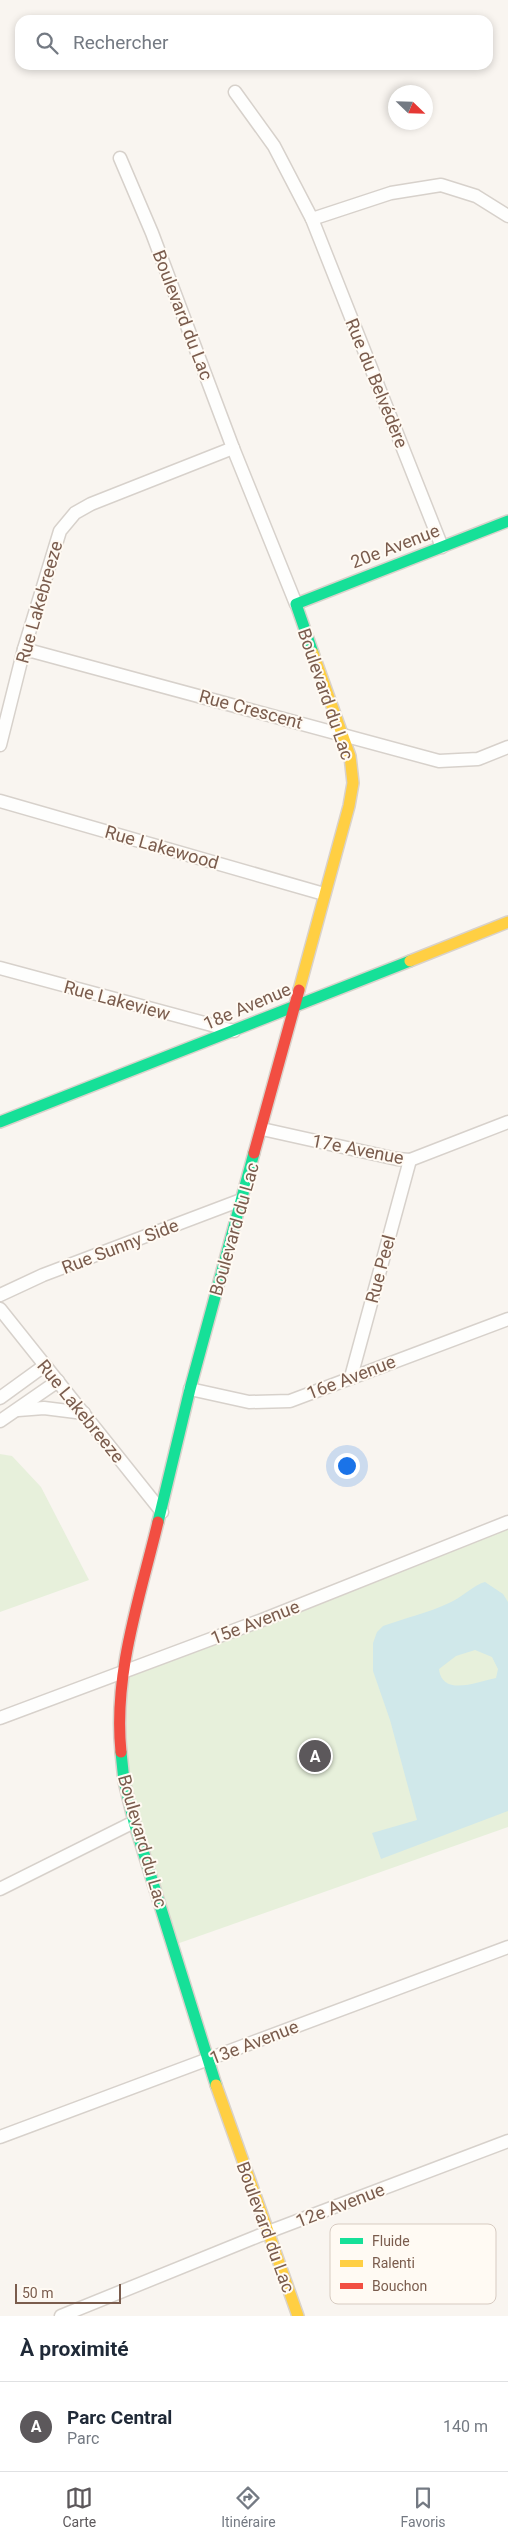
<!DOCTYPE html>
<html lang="fr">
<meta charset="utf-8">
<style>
:root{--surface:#fff;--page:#f2f2f3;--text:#1f2937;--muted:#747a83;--line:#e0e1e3;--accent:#5c585b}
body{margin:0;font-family:Roboto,sans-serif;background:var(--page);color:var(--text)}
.compass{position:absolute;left:388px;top:85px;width:45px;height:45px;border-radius:50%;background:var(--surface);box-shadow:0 2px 8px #0003;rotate:113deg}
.scale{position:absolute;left:15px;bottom:12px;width:106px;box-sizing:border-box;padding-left:5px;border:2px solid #7a5c4d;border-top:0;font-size:14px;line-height:18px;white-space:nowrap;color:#7a5c4d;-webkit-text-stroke:4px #fffaf3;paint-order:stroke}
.you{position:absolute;left:346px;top:1465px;width:18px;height:18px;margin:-12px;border:4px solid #fff;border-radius:50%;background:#1a73e8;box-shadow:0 0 0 8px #1a73e833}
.badge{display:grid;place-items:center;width:32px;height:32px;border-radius:50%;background:var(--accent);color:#fff;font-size:16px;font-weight:700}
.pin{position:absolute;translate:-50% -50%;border:2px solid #fff;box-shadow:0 1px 5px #0006}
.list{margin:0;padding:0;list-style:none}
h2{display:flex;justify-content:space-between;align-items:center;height:65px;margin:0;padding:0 20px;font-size:21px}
h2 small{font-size:16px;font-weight:400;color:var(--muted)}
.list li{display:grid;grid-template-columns:32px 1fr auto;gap:15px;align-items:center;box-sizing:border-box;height:90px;padding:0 20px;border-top:1px solid var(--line)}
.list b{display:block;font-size:19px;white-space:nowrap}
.list p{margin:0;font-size:16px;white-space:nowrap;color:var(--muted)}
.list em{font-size:16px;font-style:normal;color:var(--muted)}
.icon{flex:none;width:28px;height:28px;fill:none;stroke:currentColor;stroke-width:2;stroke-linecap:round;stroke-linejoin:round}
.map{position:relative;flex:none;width:508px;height:2316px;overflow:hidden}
.search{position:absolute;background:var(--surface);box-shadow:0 2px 8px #0003;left:15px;right:15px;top:15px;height:55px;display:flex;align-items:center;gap:12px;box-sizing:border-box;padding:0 18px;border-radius:15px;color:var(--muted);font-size:19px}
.sheet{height:155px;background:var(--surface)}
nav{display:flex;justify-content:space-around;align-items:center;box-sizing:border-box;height:70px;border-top:1px solid var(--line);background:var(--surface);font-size:14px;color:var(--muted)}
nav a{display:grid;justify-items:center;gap:2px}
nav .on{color:var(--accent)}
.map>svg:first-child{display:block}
</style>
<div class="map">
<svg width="508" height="2316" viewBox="0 0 508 2316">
<rect width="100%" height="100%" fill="#f9f5f0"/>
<g fill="#e7f0db">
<polygon points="0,1454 12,1456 41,1487 89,1580 0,1612"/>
<polygon points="508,1522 508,1827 171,1946 124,1781 118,1676"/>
</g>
<path fill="#d0e8ea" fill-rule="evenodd" d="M 485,1582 L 503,1594 L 508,1602 L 508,1811 L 381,1859 L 372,1833 L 417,1820 L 390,1720 L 373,1671 L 373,1643 L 377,1632 L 383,1626 C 405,1618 428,1613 449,1603 C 461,1598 475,1584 485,1582 ZM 475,1650 L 492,1657 L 498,1669 L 496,1678 C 477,1682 442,1697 439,1669 L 456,1656 Z"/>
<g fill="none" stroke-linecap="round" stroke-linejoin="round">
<g stroke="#d7d1cb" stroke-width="15">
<g id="street">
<polyline points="235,92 274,146 312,219 442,547"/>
<polyline points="120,158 152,233 233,448 296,604"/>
<polyline points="312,219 391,193 441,185 476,196 508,216"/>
<polyline points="24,649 439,761 478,759 508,747"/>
<polyline points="0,745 24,649 60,531 75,513 91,504 233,448"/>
<polyline points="0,801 324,894"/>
<polyline points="0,968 234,1031"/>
<polyline points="262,1129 397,1159 410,1160 508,1122"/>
<polyline points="0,1295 43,1275 241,1200"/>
<polyline points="0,1309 162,1512"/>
<polyline points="351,1377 410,1160"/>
<polyline points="190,1389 249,1402 290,1401 508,1319"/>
<polyline points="0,1398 44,1366"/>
<polyline points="18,1410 44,1408 84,1413"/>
<polyline points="0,1421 58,1381"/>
<polyline points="0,1718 262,1620 508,1522"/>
<polyline points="0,1889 134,1822"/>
<polyline points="0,2137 508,1947"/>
<polyline points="61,2316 268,2232 508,2141"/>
</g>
</g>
<g stroke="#d9d2cb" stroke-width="14">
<g id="fast">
<polyline points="313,653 296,604 508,521"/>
<polyline points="0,1122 410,961"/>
<polyline points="158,1522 190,1389 254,1153"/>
<polyline points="121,1752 124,1781 134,1822 216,2085"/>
</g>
</g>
<g stroke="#d9d2cb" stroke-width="14">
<g id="slow">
<polyline points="410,961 508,922"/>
<polyline points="299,990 349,806 353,783 350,756 313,653"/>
<polyline points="216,2085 298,2316"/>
</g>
</g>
<g stroke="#d9d2cb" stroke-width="14">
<g id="jam">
<polyline points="254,1153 299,990"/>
<path d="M 121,1752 C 113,1674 140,1597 158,1522"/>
</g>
</g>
<use href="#street" stroke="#fefefd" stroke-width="12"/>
<use href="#fast" stroke="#16e098" stroke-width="11"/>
<use href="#slow" stroke="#ffcf43" stroke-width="11"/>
<use href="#jam" stroke="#f24e42" stroke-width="11"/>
</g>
<g text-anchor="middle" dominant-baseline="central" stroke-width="4" stroke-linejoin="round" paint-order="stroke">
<g font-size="18" fill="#7a5c4d" stroke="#fffaf3">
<text transform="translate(183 315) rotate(69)">Boulevard du Lac</text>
<text transform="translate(377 383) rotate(68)">Rue du Belvédère</text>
<text transform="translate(395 546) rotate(-21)">20e Avenue</text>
<text transform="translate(39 602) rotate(-74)">Rue Lakebreeze</text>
<text transform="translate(326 694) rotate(71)">Boulevard du Lac</text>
<text transform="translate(251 709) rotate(15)">Rue Crescent</text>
<text transform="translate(162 847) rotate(16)">Rue Lakewood</text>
<text transform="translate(117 1000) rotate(15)">Rue Lakeview</text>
<text transform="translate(247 1006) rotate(-23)">18e Avenue</text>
<text transform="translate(358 1149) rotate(11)">17e Avenue</text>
<text transform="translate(234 1229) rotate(-74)">Boulevard du Lac</text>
<text transform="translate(120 1246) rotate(-21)">Rue Sunny Side</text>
<text transform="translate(380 1269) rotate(-75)">Rue Peel</text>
<text transform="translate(351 1377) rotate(-21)">16e Avenue</text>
<text transform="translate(81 1411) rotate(51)">Rue Lakebreeze</text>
<text transform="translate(255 1622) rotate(-21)">15e Avenue</text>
<text transform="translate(143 1841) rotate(74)">Boulevard du Lac</text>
<text transform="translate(254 2042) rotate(-21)">13e Avenue</text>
<text transform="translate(340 2205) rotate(-21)">12e Avenue</text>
<text transform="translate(266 2227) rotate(70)">Boulevard du Lac</text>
</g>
</g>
<rect x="330" y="2224" width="166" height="80" rx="8" fill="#fffaf3" stroke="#d7cbc1" stroke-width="1"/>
<rect x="340" y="2238" width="23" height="6" fill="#16e098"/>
<rect x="340" y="2260" width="23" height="7" fill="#ffcf43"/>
<rect x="340" y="2283" width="23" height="6" fill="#f24e42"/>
<g font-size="14" fill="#7a5c4d">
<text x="372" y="2246">Fluide</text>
<text x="372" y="2268">Ralenti</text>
<text x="372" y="2291">Bouchon</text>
</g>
</svg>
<svg class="compass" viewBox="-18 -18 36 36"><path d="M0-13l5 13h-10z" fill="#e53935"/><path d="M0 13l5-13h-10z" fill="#747a83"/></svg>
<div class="scale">50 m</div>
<div class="you"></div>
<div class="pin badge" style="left:315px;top:1756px">A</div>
<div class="search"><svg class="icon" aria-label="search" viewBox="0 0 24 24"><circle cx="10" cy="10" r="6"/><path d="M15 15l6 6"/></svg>Rechercher</div>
</div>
<section class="sheet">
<h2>À proximité<small></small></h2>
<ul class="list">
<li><span class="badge">A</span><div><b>Parc Central</b><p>Parc</p></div><em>140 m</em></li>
</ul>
</section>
<nav>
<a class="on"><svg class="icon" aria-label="map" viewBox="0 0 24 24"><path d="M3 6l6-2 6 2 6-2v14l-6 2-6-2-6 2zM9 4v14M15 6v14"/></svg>Carte</a>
<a><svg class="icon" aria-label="directions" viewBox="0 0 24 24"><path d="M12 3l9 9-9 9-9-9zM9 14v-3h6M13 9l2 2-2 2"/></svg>Itinéraire</a>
<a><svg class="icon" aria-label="saved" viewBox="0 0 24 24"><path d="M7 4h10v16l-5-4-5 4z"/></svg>Favoris</a>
</nav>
